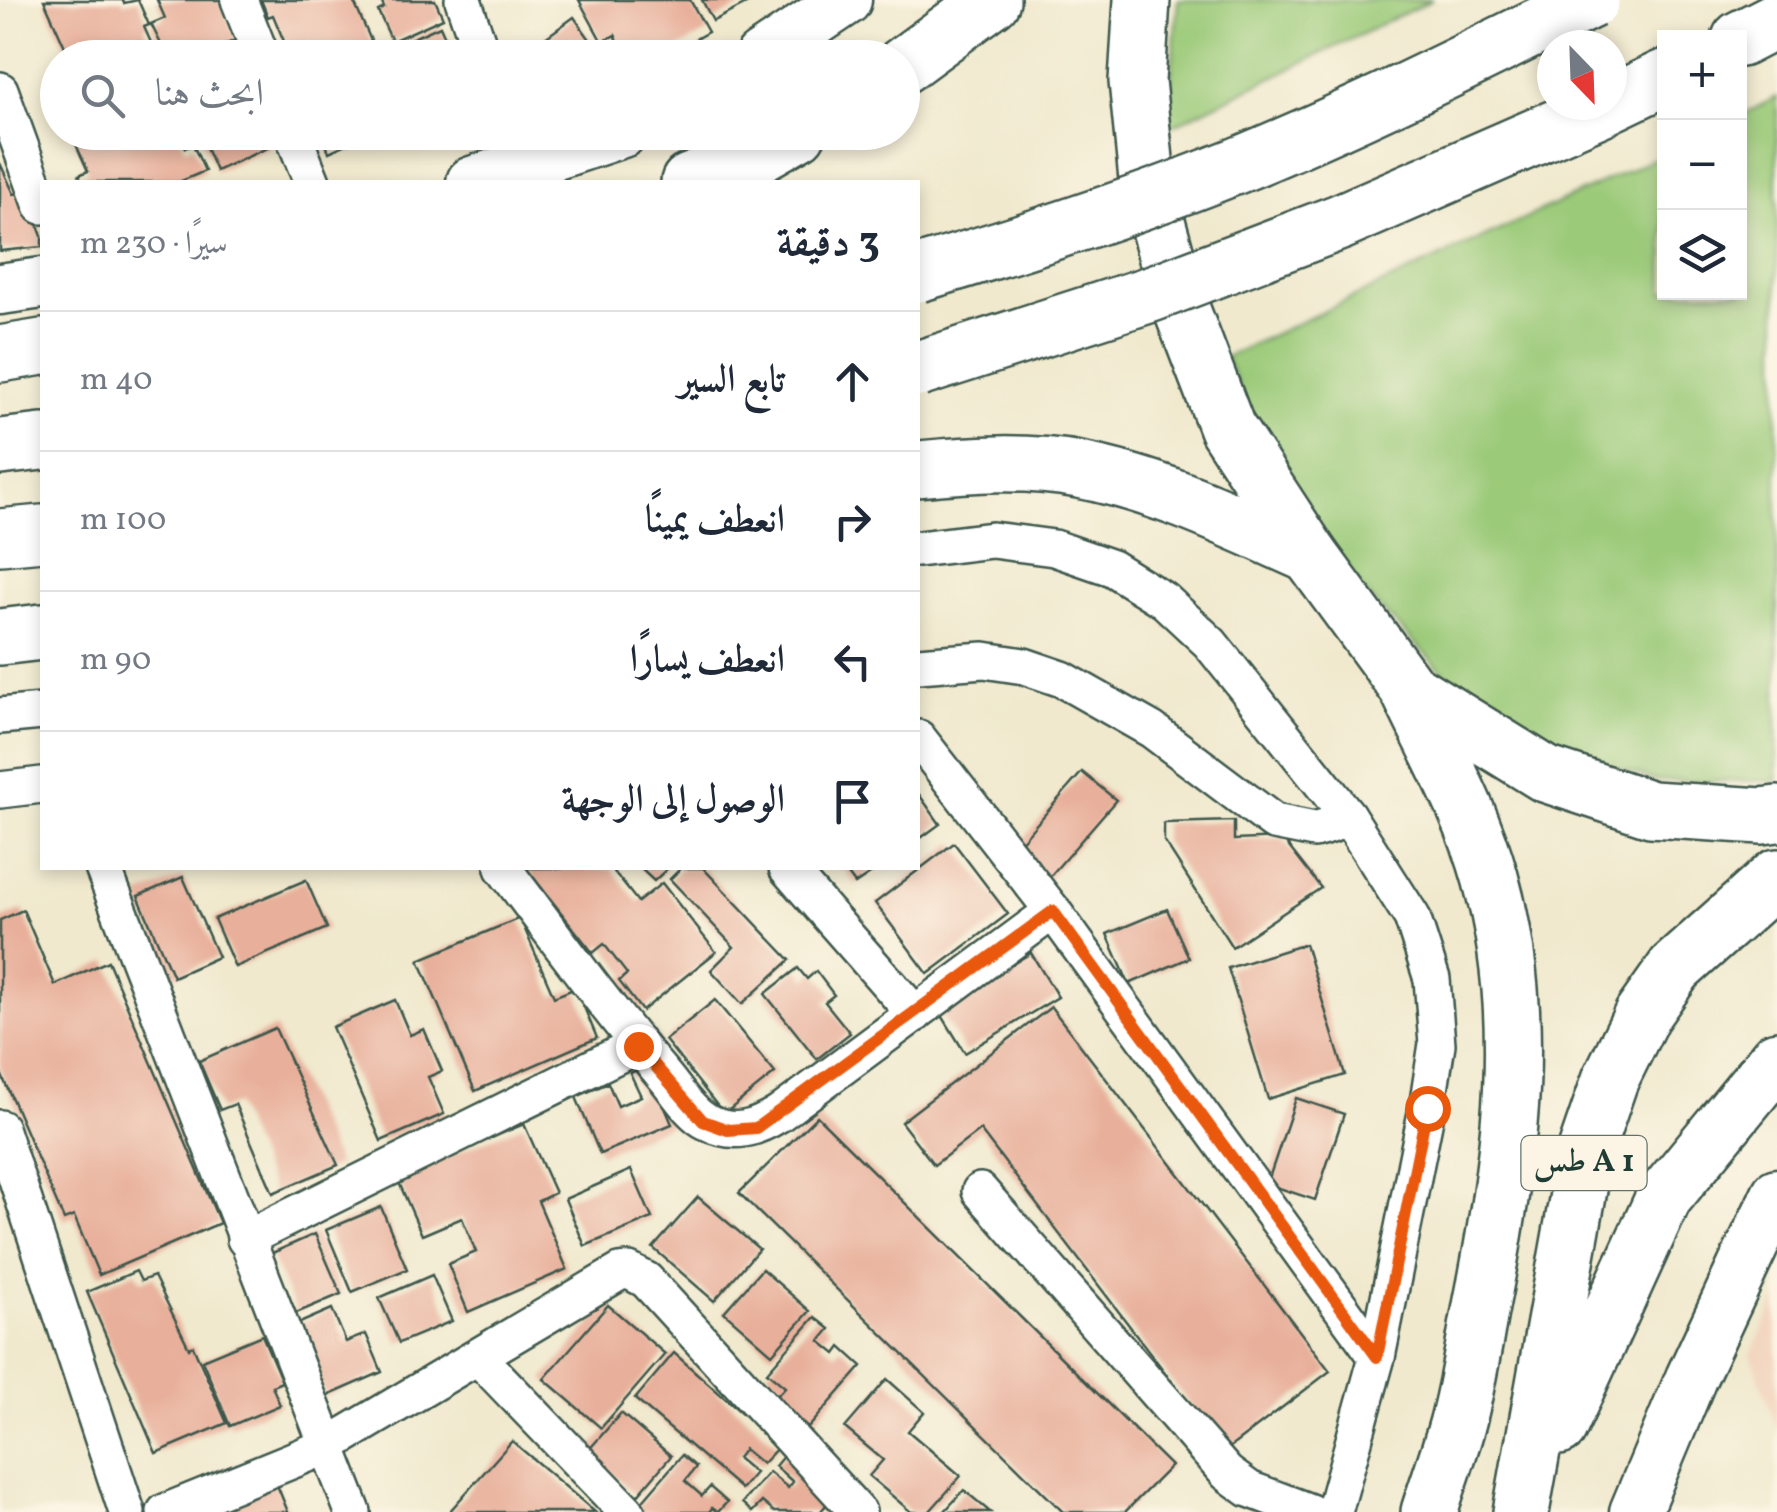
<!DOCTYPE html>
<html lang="ar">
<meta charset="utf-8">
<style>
:root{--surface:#fff;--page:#f6f6f7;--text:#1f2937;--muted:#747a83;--line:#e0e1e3}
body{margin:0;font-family:Vollkorn,Amiri,serif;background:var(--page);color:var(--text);direction:rtl}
.controls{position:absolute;right:30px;top:30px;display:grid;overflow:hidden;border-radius:0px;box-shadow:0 5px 15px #0003}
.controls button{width:90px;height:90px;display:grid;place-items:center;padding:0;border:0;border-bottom:2px solid var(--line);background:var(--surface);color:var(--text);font:50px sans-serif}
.compass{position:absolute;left:1537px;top:30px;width:90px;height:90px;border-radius:50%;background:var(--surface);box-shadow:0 5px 15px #0003;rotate:157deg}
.stop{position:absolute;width:30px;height:30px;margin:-22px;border:8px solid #ea580c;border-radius:50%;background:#fff}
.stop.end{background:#ea580c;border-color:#fff;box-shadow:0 2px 10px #0008}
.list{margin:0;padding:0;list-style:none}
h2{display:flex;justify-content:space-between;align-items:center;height:130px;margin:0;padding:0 40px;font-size:42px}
h2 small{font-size:32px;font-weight:400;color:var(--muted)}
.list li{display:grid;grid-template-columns:65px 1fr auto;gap:30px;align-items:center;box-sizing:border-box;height:140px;padding:0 40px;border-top:2px solid var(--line)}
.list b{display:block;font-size:38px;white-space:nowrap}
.list em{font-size:32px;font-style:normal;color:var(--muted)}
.icon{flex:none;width:55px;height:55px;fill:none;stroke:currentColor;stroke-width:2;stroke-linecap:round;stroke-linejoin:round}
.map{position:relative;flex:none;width:1777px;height:1512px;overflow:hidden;direction:ltr}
.search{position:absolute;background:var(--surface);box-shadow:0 5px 15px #0003;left:40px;top:40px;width:880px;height:110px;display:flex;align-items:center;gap:25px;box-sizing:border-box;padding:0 35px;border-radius:55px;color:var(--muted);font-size:38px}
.panel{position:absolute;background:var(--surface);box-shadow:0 5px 15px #0003;left:40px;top:180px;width:880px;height:690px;border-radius:0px;direction:rtl}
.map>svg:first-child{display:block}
</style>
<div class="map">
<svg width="1777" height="1512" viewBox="0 0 1777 1512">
<rect width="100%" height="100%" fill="#fcf5e5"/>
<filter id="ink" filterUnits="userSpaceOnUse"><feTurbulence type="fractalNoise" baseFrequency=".01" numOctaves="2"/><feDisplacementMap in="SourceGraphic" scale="20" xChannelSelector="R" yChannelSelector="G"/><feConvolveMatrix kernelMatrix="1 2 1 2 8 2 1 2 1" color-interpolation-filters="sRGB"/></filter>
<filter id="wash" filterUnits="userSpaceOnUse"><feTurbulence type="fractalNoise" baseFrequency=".0048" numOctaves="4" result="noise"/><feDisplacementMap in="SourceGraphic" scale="40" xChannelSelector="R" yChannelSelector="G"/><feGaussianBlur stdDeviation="2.25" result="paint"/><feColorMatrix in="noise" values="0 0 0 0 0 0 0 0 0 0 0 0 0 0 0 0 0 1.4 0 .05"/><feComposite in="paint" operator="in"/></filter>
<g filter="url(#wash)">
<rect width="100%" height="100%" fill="#f0e9ce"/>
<polygon fill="#f2d4be" points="1777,1299 1777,1429 1751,1354"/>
<g fill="#9bca79" stroke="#5d8456" stroke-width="2.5">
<polygon points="1178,0 1432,0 1167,128"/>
<polygon points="1777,97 1777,781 1657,781 1539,744 1474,703 1332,560 1265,445 1225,357 1664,154 1664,292 1740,292 1740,116"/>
</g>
<g id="blocks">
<g fill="#e8b09b">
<polygon points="44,0 123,0 124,3 138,0 149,25 144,27 153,47 161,44 151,24 165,18 157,0 220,0 237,40 226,44 232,58 70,58"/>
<polygon points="261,0 353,0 377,54 440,26 454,58 291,58 273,15 268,17"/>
<polygon points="381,0 435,0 443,18 392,41 378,11 384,8"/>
<polygon points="579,0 690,0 708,32 661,58 627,58 615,35 602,42"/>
<polygon points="702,0 754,0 713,21"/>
<polygon points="574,17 591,41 568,58 530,58 526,52"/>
<polygon points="91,132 179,132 185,148 193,145 205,171 179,182 82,182 79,175 88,171 74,140"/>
<polygon points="199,132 266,132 272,146 216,171"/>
<polygon points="321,132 373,132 329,152"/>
<polygon points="0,163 14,194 25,192 42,236 42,247 0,251"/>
<polygon points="1082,772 1116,800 1046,881 1012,852"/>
<polygon points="918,793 940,824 918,840"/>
<polygon points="1234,821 1234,840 1282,838 1321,888 1232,947 1164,841 1164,823"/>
<polygon points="954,843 1008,914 928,974 875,903"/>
<polygon points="526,868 611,868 638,902 662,883 716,952 642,1011 619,981 627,974 604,944 593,953"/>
<polygon points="640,868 668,868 654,881"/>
<polygon points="681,868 703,868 790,960 742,1004 711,970 734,947 670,879"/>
<polygon points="843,868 879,868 855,884"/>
<polygon points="183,877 218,957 173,977 138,896"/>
<polygon points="306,880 327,928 235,967 214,919"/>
<polygon points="1167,909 1189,958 1129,984 1107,934"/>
<polygon points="23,910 55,985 108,961 220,1223 99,1275 74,1216 64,1220 0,1071 0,920"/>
<polygon points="520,918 554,997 576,988 597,1038 475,1091 419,960"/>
<polygon points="1305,944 1345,1075 1268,1099 1228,968"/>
<polygon points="1031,953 1058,997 965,1053 938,1009"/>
<polygon points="798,968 807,979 816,971 834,995 825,1002 850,1033 817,1059 765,994"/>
<polygon points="395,1000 410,1035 424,1029 442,1071 428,1077 444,1114 381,1141 332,1027"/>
<polygon points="715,1000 775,1073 724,1114 665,1040"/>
<polygon points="1051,1007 1330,1371 1225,1451 980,1130 934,1165 901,1122"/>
<polygon points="275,1028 338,1165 273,1193 235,1104 220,1110 199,1061"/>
<polygon points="647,1066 672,1124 600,1154 576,1097 608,1083 618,1106 641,1096 630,1073"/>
<polygon points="1296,1098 1344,1114 1315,1200 1267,1184"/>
<polygon points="817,1116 1171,1466 1125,1512 1063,1512 739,1193"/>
<polygon points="524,1124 555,1193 538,1201 567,1269 468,1312 448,1264 476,1252 462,1218 422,1235 397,1178"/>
<polygon points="631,1170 652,1218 585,1246 565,1199"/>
<polygon points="698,1197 759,1249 714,1301 653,1248"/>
<polygon points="381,1207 407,1269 352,1292 326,1230"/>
<polygon points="315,1234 341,1294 296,1313 270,1254"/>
<polygon points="762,1269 810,1311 772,1354 724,1312"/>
<polygon points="136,1271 141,1281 154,1276 189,1348 193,1346 227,1423 156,1453 87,1292"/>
<polygon points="432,1275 452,1321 399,1343 379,1298"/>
<polygon points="608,1305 665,1354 601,1428 544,1379"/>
<polygon points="332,1309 346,1342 366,1334 382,1372 325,1397 295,1325"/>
<polygon points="815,1317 830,1329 820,1341 836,1354 841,1347 862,1366 808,1428 774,1399 785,1387 767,1372"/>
<polygon points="262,1335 282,1382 272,1386 280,1405 230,1426 202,1360"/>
<polygon points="674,1353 779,1446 762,1464 744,1449 737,1458 755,1473 741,1489 635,1399"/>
<polygon points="887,1379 924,1412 908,1431 961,1476 929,1512 911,1512 869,1476 883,1460 845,1428"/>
<polygon points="621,1413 671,1456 637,1496 587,1452"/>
<polygon points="512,1441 595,1512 449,1512"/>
<polygon points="785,1454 834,1496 820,1512 774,1512 762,1502 752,1512 742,1503 769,1472 788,1488 793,1482 775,1466"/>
<polygon points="682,1455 696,1467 685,1481 702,1496 710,1487 727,1502 718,1512 712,1508 709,1512 633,1512"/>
<polygon points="273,1475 288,1512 216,1512 212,1501"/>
<polygon points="964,1490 990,1512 944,1512"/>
</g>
</g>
</g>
<g filter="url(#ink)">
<use href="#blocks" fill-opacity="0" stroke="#3e574b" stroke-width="2.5"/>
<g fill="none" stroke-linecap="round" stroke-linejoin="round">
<g stroke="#3e574b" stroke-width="40">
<g id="street">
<polyline points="239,0 262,58"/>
<polyline points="463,0 483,58"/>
<polyline points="0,90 42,206"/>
<polyline points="292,132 312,182"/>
<polyline points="509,132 521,167"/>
<polyline points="918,549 992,540 1054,548 1112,568 1165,601 1210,643 1347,815 1412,917 1432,979 1437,1044 1427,1108 1377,1357 1334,1512"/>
<polyline points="918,665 984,660 1024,666 1062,679 1152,730 1274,822 1314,830 1331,825 1347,815"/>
<polyline points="0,716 42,712"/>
<polyline points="918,738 1053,911 1377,1357"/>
<polyline points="0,790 42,785"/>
<polyline points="103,868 353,1512"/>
<path d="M 503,868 C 556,938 608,1010 665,1077 C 677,1091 690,1114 707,1122 C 734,1136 755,1129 779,1114 L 1053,911"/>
<polyline points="787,868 915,1014"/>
<polyline points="0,1128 127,1512"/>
<polyline points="980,1191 1227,1473 1249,1489 1310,1512"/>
<polyline points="245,1239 638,1045"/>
<polyline points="479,1358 627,1512"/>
<polyline points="165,1512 325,1447 620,1272 629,1271 646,1280 858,1512"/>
</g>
</g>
<g stroke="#3e574b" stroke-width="55">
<g id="secondary">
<polyline points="760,58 846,0"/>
<polyline points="472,182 622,132"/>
<polyline points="0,289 42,283"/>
<polyline points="1635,1512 1691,1378 1777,1194"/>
</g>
</g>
<g stroke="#3e574b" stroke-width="60">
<g id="primary">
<polyline points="1142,0 1137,81 1148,189 1180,305 1227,428 1310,555 1408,689 1545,774 1651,809 1762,816 1777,814"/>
<polyline points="902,66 992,0"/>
<polyline points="689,182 758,155 798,132"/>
<polyline points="0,354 42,347"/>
<path d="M 918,469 C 970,464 1027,460 1079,470 C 1160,485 1235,522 1310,555"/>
<polyline points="0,637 42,632"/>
</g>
</g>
<g stroke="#3e574b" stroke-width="60">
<g id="highway">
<polyline points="1740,39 1777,20"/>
<polyline points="1612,103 1664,78"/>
<polyline points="0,447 42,442"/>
<polyline points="0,537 42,533"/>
<path d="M 1408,689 C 1436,749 1472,812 1490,877 C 1529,1015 1511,1153 1484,1291 C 1475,1335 1469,1381 1457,1425 C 1449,1454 1438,1483 1429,1512"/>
<polyline points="1559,1427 1664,1197 1777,1059"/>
<polyline points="1521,1512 1586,1150 1610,1080 1642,1015 1675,968 1777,877"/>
</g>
</g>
<use href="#street" stroke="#fff" stroke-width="35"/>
<use href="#secondary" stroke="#fff" stroke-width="50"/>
<use href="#primary" stroke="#fff" stroke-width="55"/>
<use href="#highway" stroke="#fff" stroke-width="55"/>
<g stroke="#3e574b" stroke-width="60" stroke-linecap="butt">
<g id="highway-bridge">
<path d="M 918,274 C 1026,242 1136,206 1241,164 C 1360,115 1476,57 1591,0"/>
<polyline points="918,369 1151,294 1340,222 1608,105"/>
</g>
</g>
<use href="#highway-bridge" stroke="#fff" stroke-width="55"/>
</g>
</g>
<g fill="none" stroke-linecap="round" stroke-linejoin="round" filter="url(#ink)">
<polyline stroke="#ea580c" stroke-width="12" points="638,1046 703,1121 728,1130 756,1128 1053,911 1377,1357 1427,1108"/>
</g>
<g text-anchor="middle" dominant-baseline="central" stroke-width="10" stroke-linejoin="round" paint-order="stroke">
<rect fill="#fcf5e5" stroke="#617469" stroke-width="2.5" x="1521.5" y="1136" width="125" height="54" rx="8"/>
<g font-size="32" font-weight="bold" fill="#1f3d34">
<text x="1584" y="1163">طس A 1</text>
</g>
</g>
</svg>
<div class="controls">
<button>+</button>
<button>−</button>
<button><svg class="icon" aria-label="layers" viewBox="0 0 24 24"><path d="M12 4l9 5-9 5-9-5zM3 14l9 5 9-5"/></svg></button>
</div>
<svg class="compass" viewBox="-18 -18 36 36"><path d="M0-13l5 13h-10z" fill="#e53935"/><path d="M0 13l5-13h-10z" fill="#747a83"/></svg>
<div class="stop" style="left:1427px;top:1108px"></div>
<div class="stop end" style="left:638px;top:1046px"></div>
<div class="search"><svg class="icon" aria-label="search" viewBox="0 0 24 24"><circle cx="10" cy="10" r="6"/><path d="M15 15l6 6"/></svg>ابحث هنا</div>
<section class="panel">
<h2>3 دقيقة<small>سيرًا · 230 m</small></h2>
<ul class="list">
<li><svg class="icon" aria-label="ahead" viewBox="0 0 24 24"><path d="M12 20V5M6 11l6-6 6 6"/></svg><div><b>تابع السير</b></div><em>40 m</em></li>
<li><svg class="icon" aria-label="right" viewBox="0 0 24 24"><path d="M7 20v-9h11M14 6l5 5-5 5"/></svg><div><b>انعطف يمينًا</b></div><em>100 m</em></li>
<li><svg class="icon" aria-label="left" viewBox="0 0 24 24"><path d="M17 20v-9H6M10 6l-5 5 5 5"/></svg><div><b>انعطف يسارًا</b></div><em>90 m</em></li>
<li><svg class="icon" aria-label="arrive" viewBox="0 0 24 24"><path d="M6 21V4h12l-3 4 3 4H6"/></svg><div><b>الوصول إلى الوجهة</b></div></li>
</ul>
</section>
</div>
